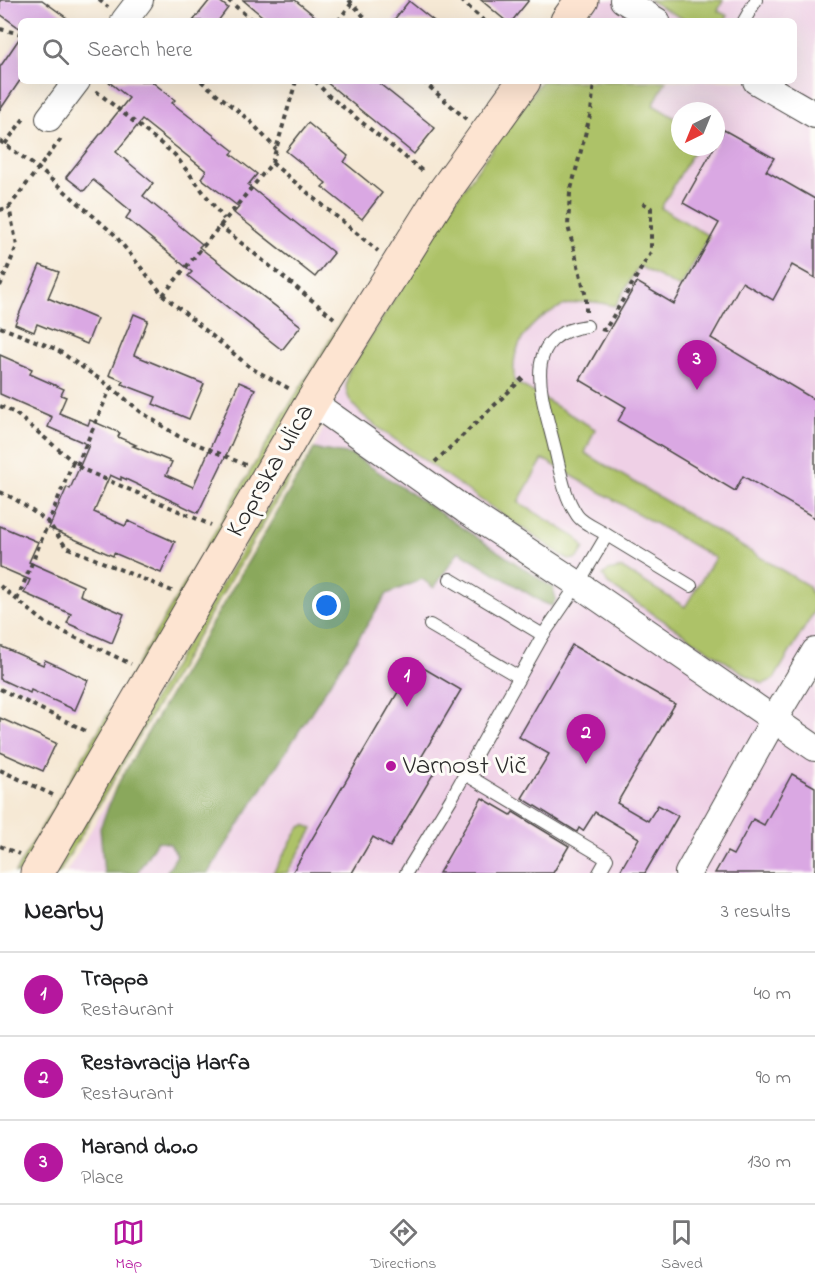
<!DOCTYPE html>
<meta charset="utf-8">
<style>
:root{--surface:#fff;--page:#f2f2f2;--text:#202124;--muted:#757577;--line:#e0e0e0;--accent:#b5179e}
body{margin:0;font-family:"Indie Flower",sans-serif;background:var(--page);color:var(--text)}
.compass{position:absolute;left:671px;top:102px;width:54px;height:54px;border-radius:50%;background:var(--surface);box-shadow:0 6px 24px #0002;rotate:223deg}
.you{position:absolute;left:327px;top:606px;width:21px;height:21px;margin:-15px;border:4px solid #fff;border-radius:50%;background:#1a73e8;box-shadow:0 0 0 9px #1a73e833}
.badge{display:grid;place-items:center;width:39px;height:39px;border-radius:50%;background:var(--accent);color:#fff;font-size:20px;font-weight:700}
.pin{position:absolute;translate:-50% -50px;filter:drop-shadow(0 2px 3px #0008)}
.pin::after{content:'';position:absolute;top:32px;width:21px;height:18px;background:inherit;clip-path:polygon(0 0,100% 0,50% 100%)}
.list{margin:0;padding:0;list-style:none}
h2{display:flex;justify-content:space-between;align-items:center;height:78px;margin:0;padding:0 24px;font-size:26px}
h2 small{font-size:20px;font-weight:400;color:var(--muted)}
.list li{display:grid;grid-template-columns:39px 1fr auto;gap:18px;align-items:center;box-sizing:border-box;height:84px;padding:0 24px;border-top:2px solid var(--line)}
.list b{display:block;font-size:22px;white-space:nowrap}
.list p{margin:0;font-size:20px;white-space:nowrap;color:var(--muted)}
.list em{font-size:20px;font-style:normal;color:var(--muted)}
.icon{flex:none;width:33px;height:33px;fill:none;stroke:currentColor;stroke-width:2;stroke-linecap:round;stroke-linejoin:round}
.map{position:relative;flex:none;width:815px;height:873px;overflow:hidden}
.search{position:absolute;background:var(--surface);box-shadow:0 6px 24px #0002;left:18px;right:18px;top:18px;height:66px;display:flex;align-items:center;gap:15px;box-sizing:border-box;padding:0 21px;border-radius:9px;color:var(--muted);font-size:22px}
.sheet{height:330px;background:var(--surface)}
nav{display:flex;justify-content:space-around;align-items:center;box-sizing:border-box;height:84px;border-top:2px solid var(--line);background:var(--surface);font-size:16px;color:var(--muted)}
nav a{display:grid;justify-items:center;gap:3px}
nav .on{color:var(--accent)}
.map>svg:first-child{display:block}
</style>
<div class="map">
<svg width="815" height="873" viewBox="0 0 815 873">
<rect width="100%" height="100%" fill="#fdfcf7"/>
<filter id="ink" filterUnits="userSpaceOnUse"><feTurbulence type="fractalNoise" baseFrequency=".0167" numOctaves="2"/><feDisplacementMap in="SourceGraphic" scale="12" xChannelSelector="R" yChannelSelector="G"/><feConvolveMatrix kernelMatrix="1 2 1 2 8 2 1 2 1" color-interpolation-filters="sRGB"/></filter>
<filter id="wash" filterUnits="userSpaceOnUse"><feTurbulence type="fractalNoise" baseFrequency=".008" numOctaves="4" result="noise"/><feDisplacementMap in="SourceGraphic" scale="24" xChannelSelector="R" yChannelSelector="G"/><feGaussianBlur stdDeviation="1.35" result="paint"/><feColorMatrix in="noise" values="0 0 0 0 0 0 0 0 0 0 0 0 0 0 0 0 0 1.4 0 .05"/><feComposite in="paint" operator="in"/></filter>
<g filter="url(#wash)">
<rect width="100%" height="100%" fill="#f6e9d5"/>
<g fill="#efd0e6" fill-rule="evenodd">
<polygon points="600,0 648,0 687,21 585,21"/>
<path d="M 723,0 L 815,0 L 815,873 L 66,873 L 116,787 L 387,594 L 403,587 L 353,455 L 314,449 L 348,373 L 541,81 L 794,81 L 794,21 L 725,21 L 727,16 L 717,11 ZM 680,111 L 716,111 L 716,147 L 680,147 Z"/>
</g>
<g fill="#adc267" stroke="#6c7649" stroke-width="1.5">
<polygon points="648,0 723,0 718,11 728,16 725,21 687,21"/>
<path d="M 541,81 L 666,81 L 653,105 L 680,121 L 680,147 L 696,147 L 661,208 L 709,236 L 680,288 L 639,266 L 615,306 C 608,305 600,302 592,302 C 560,300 526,321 516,353 C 513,361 514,372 514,381 L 595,429 L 585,453 L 807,585 L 815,599 L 814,612 L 774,679 L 763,684 L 746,675 L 608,584 L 603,575 L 608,571 L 622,568 L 685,607 L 715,558 L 543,459 L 518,502 L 577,538 L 584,548 L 578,558 L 569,560 C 518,525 467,491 417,455 C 397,440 372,426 355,407 C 345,396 345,386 348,373 L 455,201 Z"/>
<polygon points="344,317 349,320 23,873 15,873 284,414"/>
<polygon points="312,437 310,444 59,873 51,873 308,439"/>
<polygon points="305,825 313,829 287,873 273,873 299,828"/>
</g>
<polygon fill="#8aa85c" stroke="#5a6a44" stroke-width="1.5" points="314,449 353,455 553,588 556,599 552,606 542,602 459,551 434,588 422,579 387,594 208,873 166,873 177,855 170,844 157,841 137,873 104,873 100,828 116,787"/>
<g id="blocks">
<g fill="#daa8e3">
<polygon points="0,0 42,0 71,21 21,21 21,29 0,14"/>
<polygon points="210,0 218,0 228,8 218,21 193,21"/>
<polygon points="243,0 295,0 321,21 268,21"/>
<polygon points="481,0 529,0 512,21 506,21"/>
<polygon points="409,1 434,21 393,21"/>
<polygon points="21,36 21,79 0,110 0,67"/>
<polygon points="108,81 151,81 175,100 172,103 234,151 231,154 257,174 248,185 334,253 315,277 234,213 239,207 201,178 206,171 142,120 116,152 153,183 143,196 202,244 199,247 301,326 282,350 188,276 192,272 126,218 131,211 93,180 84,191 66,177 129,98"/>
<polygon points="325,81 376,81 435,128 414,154"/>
<polygon points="308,123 348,156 344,162 382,193 362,219 322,187 326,183 286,151"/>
<polygon points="724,130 774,158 766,171 815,199 815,278 792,265 773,300 742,282 711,338 815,400 815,518 743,476 735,491 618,421 626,407 580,380 637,282 674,304 719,223 683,203"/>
<polygon points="40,265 59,272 48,298 97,319 87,344 37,324 34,332 15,324"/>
<polygon points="134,314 148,320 134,355 204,384 189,419 153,404 156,397 122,384 123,381 109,375"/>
<polygon points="0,355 32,369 30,374 64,389 61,395 66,397 59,413 88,425 90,420 120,433 118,437 136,445 133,446 172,462 166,475 193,487 239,382 255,389 230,447 198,513 121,477 121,480 110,475 94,512 125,526 128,521 175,542 161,573 114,553 113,556 49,528 67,487 70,489 89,445 48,427 52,417 0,394"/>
<polygon points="0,526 38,542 29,562 83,586 80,595 124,614 112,643 67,623 71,614 24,593 30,580 0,567"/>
<polygon points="572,645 675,704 617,803 648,821 658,805 678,816 645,873 619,873 639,838 595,812 583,831 579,828 577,832 522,798 549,754 519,737"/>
<polygon points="0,646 43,665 45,660 88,680 75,710 31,690 30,693 0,679"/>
<polygon points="415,663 461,690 419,761 435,771 390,847 373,837 352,873 292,873"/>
<polygon points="0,718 56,743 43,771 0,752"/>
<polygon points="792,774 815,787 815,873 715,873 727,852 733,855 753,819 764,825"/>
<polygon points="482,798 511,815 513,812 569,846 553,873 439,873"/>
</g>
</g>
</g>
<g filter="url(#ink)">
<use href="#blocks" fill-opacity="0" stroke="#494844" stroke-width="1.5"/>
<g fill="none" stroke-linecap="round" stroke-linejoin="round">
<g stroke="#494844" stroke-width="14">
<g id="lane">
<polyline points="744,21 756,0"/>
<path d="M 587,326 C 517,335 543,399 554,445 C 560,468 563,495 577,515 C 582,523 598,529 607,535"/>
<polyline points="450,579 543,635"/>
<polyline points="430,625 519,677"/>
<polyline points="465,774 607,859 599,873"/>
<polyline points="406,873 451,799 543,635 578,584 607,535 691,586"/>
</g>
</g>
<g stroke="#494844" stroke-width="28">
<g id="street">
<polyline points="623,0 657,21"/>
<polyline points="124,21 140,0"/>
<polyline points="756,81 815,115"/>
<polyline points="49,118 77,81"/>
<polyline points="312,402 465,510 578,584 815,748"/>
<polyline points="688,873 773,721 815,651"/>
</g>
</g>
<g stroke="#494844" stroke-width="35">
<g id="secondary">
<polyline points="567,21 582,0"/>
<polyline points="37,873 312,402 441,196 524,81"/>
</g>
</g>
<g stroke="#494844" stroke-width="4" stroke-dasharray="4.5 4.5" stroke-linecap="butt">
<polyline points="99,0 108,7"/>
<polyline points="228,0 253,21"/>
<polyline points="349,0 368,21"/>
<polyline points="461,0 484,21"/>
<polyline points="338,21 354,0"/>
<polyline points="0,29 21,34"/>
<polyline points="201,81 250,121 276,149"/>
<polyline points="315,81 329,96 425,173"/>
<polyline points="423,81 466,119"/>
<polyline points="96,91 175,155 224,219"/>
<polyline points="0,141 38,168 114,234 163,295 251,368 290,389"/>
<polyline points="5,144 25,117"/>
<polyline points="272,163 378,251"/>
<polyline points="0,210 9,207 61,139"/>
<polyline points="219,225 334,318"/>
<polyline points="0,286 17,246 9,207"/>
<polyline points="163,295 272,163 296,81"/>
<polyline points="586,312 586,297 568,226 570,193 591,112 594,81"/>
<polyline points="0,327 56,349 111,387 141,412 178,436 246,465"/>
<polyline points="601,329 605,330 651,252 651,208 641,202"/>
<polyline points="0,406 15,413 82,469 211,525"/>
<polyline points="435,462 525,376"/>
<polyline points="77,465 111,387"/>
<polyline points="0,492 15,499 48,522 66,547 172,591"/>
<polyline points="0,586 47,624 131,664"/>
<polyline points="17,600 73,462"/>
<polyline points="0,689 88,732"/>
<polyline points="0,770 53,795"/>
<polyline points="0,846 19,854"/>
</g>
<use href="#lane" stroke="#fff" stroke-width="12"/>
<use href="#street" stroke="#fff" stroke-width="26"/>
<use href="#secondary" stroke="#fde4d1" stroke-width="33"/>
</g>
</g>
<circle fill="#b5179e" stroke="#fdfcf7" stroke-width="2" cx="391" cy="766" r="6"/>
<g text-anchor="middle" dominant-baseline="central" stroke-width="6" stroke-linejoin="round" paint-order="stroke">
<g font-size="27" fill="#2b2b2b" stroke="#fdfcf7">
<text transform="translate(271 471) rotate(-60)">Koprska ulica</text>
</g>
<g font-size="27" fill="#2b2b2b" stroke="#fdfcf7" text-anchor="start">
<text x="403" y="766">Varnost Vič</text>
</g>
</g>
</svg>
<svg class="compass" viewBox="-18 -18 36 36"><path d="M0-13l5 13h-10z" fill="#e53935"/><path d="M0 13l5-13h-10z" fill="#757577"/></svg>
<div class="you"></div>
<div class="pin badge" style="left:407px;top:707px">1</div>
<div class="pin badge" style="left:586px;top:764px">2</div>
<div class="pin badge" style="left:697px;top:390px">3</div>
<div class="search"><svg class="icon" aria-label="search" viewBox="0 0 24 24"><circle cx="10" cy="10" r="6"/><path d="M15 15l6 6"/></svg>Search here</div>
</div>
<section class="sheet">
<h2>Nearby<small>3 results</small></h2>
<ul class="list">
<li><span class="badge">1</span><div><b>Trappa</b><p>Restaurant</p></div><em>40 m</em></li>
<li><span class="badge">2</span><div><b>Restavracija Harfa</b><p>Restaurant</p></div><em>90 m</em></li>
<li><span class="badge">3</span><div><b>Marand d.o.o</b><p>Place</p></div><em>130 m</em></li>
</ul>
</section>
<nav>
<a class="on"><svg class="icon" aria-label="map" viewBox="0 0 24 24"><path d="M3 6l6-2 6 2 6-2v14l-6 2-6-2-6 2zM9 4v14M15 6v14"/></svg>Map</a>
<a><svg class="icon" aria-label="directions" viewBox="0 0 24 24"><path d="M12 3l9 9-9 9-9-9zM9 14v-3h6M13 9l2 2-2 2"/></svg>Directions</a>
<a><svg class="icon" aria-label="saved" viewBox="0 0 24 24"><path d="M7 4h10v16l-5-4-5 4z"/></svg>Saved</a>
</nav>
